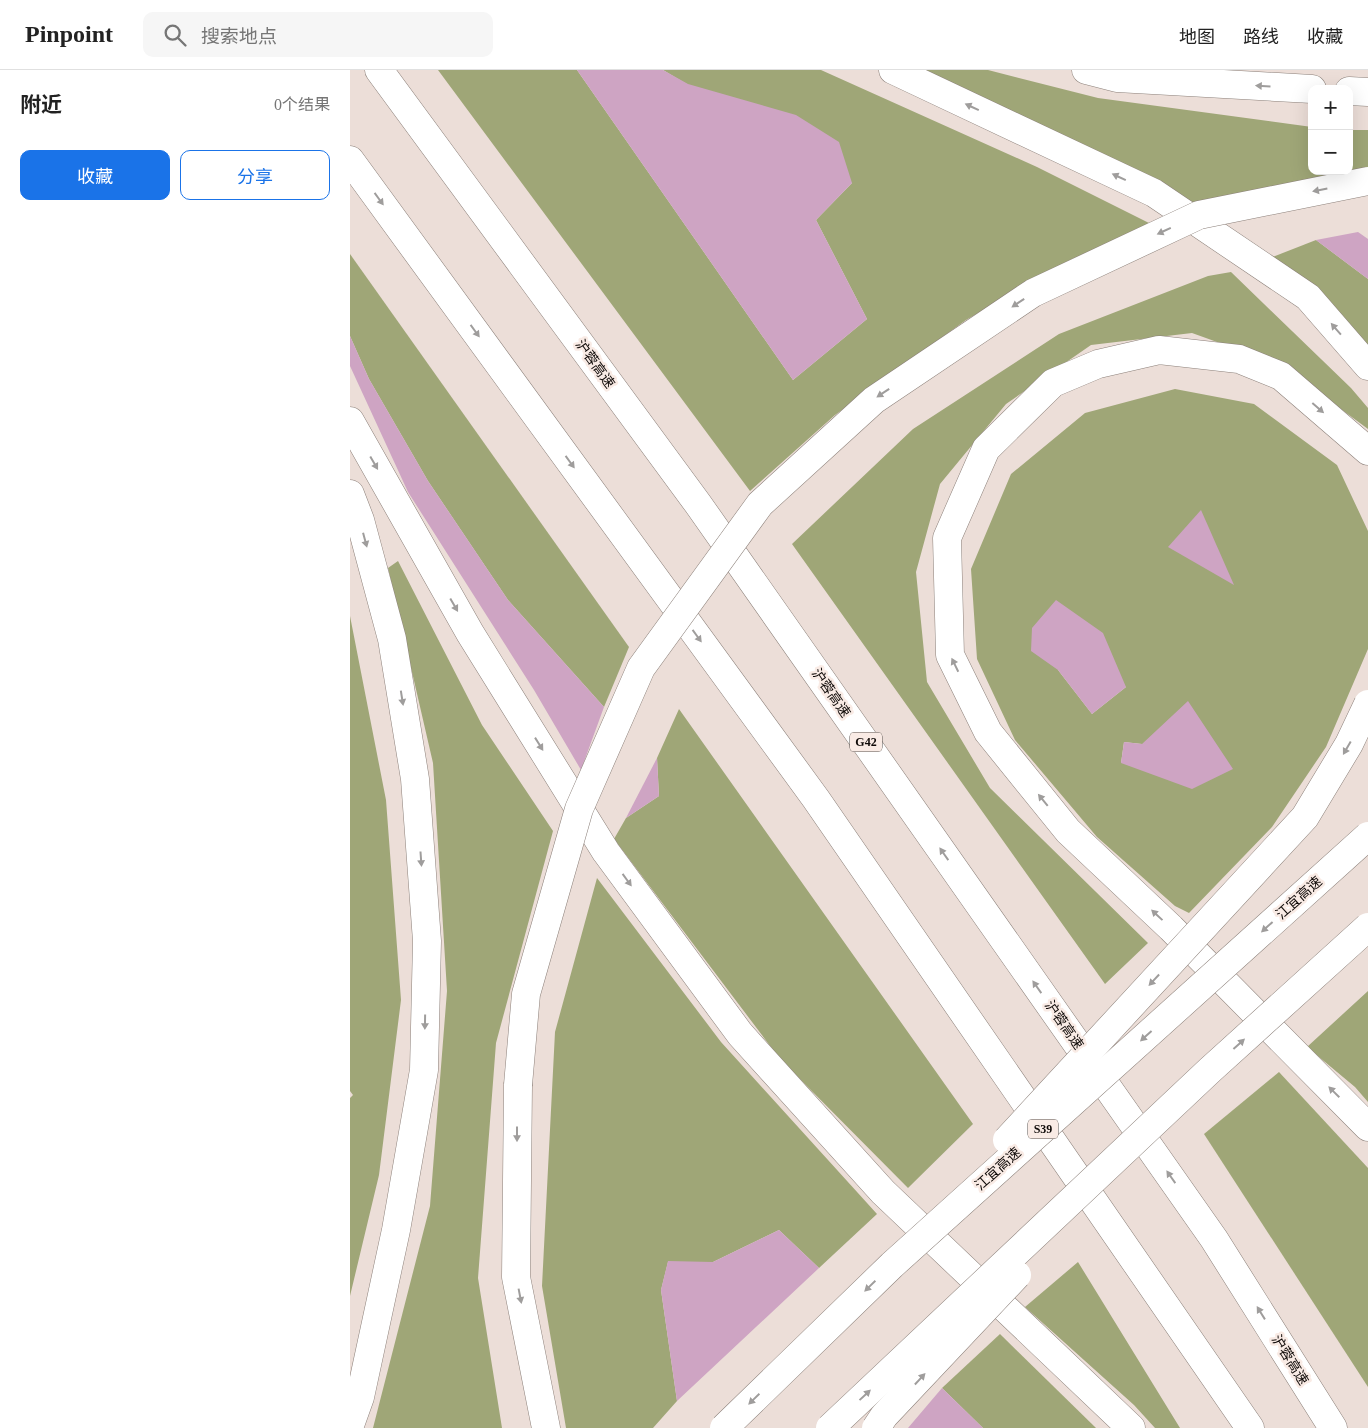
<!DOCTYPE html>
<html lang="zh">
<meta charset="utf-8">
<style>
:root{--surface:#fff;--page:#f6f6f6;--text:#222;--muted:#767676;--line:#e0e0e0;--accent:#1a73e8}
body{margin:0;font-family:"Times New Roman","Noto Sans SC",serif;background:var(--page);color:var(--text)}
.controls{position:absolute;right:15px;top:15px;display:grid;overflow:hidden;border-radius:10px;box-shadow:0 5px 20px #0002}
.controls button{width:45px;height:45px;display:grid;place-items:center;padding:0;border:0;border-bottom:1px solid var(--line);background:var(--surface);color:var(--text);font:25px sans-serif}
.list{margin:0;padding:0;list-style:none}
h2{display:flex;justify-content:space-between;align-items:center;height:65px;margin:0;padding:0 20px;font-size:21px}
h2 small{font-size:16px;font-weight:400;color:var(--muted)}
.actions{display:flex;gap:10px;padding:15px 20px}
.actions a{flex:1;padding:11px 0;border:1px solid var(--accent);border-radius:10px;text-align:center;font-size:18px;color:var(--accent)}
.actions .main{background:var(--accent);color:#fff}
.icon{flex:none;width:28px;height:28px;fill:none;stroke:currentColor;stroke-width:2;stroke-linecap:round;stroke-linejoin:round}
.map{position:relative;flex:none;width:1018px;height:1358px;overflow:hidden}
header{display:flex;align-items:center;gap:30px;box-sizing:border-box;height:70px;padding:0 25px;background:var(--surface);border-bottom:1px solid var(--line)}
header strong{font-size:24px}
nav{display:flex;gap:28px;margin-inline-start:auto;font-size:18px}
.search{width:350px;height:45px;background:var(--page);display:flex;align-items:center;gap:12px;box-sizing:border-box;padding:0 18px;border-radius:10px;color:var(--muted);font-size:19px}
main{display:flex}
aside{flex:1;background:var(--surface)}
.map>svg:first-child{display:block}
</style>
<header>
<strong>Pinpoint</strong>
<div class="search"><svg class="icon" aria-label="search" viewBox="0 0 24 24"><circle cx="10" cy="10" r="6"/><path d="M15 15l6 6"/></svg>搜索地点</div>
<nav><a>地图</a><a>路线</a><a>收藏</a></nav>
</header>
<main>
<aside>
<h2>附近<small>0个结果</small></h2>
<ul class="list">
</ul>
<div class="actions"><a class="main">收藏</a><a>分享</a></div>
</aside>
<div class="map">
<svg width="1018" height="1358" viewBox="0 0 1018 1358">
<rect width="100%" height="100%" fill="#ecded8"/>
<g fill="#9fa677" fill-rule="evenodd">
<polygon points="88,0 227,0 443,310 517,249 466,150 502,113 313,0 471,0 687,97 805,156 722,189 616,250 485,345 400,421"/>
<polygon points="568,0 638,0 748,28 962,57 962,101 999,101 999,60 1018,60 1018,99 844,135"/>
<polygon points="966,170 1018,209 1018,276 920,188"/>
<polygon points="0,184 279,577 254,637 158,530 78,411 19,309 0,266"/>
<polygon points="881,202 1001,318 1018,338 1018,359 931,295 842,263 741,275 656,334 590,414 566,502 577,612 640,718 798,873 755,914 442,474 563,359 709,264 858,206"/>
<path d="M 825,319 L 904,334 L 987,395 L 1018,461 L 1018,579 L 976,677 L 922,757 L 839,843 L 825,836 L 747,767 L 665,670 L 627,589 L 621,499 L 661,404 L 735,343 ZM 708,600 L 776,617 L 742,644 ZM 774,672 L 792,674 L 771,693 Z"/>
<polygon points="48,491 132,655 203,761 146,973 128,1208 152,1358 23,1358 80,1136 97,921 83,693 38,498"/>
<polygon points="0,546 36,730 51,930 29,1105 0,1226 0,1028 3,1025 0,1021"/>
<polygon points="329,639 623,1054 558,1118 430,989 264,769 276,748 309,726 307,688"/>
<polygon points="247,808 371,972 527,1144 469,1198 429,1160 363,1192 318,1192 311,1220 327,1331 303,1358 216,1358 192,1216 205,962"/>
<polygon points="1018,921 1018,1032 1005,1017 957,977"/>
<polygon points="929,1002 1018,1098 1018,1317 854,1064"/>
<polygon points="728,1192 830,1358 805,1358 784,1335 675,1237"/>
<polygon points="650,1264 746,1358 633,1358 592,1318"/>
</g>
<g fill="#cea4c3">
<polygon points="227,0 313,0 338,14 446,45 489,72 502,113 466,150 517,249 443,310"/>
<polygon points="1008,162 1018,169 1018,209 966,170"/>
<polygon points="0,266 19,309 78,411 158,530 254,637 231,700 184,620 58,422 0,296"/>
<polygon points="851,440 884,515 818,477"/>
<polygon points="706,530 753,563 776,617 742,644 708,600 681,581 682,558"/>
<polygon points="838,631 883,699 842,719 771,693 774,672 792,674"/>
<polygon points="307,688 309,726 276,748"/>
<polygon points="429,1160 469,1198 327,1331 311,1220 318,1191 363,1192"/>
<polygon points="592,1318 633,1358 558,1358"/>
</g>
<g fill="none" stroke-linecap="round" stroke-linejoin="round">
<g stroke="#8c807a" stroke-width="29">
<g id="highway">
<polyline points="29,0 348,434 864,1169 983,1358"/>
<polyline points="543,0 804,123 958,227 1018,296"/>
<polyline points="736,0 767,8 962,19"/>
<polyline points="999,21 1018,22"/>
<polyline points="0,90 466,729 900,1358"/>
<polyline points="0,351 120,563 256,782 390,964 533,1122 781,1358"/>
<polyline points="1018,381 931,306 889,289 809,280 748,294 703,313 636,379 597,468 600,585 638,662 718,761 821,858 1018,1057"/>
<polyline points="0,424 10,450 42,569 65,709 77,871 74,1000 46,1160 10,1327 0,1355"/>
<polyline points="168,1015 166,1207 196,1358"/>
</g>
</g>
<use href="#highway" stroke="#fff" stroke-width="28"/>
<g stroke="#8c807a" stroke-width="29" stroke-linecap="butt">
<g id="highway-bridge">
<polyline points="168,1015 176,924 229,739 291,598 410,434 524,330 683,223 849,145 1018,111"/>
<polyline points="657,1070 955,747 999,674 1018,634"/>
<polyline points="374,1358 542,1195 1018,766"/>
<polyline points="480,1358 860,1000 1018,857"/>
<polyline points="526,1358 534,1346 667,1205"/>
</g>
</g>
<use href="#highway-bridge" stroke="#fff" stroke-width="28"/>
</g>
<defs><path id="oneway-solid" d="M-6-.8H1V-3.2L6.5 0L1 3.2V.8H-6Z" transform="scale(1.25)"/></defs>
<g fill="#9f9d9c">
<use href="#oneway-solid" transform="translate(913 16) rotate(-177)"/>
<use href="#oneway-solid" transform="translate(622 37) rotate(-155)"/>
<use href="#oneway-solid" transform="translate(769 107) rotate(-155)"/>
<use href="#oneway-solid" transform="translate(970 120) rotate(169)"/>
<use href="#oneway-solid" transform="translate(29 129) rotate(54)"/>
<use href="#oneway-solid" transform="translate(814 161) rotate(155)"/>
<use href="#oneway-solid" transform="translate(668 233) rotate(146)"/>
<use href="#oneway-solid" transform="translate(986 259) rotate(-131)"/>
<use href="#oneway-solid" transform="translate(125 261) rotate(54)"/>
<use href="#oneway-solid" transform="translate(533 323) rotate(146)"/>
<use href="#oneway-solid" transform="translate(968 338) rotate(41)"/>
<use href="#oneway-solid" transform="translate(220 392) rotate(54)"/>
<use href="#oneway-solid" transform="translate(24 393) rotate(60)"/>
<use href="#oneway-solid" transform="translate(15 470) rotate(75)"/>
<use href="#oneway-solid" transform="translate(104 535) rotate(60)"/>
<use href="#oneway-solid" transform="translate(347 566) rotate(54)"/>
<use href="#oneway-solid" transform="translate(605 595) rotate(-116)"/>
<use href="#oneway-solid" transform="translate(52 628) rotate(81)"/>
<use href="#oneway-solid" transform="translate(189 674) rotate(58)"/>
<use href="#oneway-solid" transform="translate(997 678) rotate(120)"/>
<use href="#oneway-solid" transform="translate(693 730) rotate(-129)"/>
<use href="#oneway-solid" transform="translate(594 784) rotate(-125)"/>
<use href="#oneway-solid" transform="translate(71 789) rotate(86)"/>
<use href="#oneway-solid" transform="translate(277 810) rotate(54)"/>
<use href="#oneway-solid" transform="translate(807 845) rotate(-137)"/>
<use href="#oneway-solid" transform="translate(917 857) rotate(138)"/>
<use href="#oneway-solid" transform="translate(804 910) rotate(133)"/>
<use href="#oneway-solid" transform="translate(687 917) rotate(-125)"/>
<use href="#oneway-solid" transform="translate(75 952) rotate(91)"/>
<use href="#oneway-solid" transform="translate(796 966) rotate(138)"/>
<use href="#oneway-solid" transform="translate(889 974) rotate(-42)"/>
<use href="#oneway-solid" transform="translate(984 1022) rotate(-135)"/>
<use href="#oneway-solid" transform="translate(167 1064) rotate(90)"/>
<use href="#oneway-solid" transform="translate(821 1107) rotate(-125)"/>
<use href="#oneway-solid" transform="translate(520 1216) rotate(136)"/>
<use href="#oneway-solid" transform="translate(170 1226) rotate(79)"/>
<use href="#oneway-solid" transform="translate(911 1243) rotate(-122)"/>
<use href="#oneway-solid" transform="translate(570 1309) rotate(-47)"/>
<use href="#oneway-solid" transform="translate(515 1325) rotate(-43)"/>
<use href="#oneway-solid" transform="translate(404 1329) rotate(136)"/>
</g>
<g text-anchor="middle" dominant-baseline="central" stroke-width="5" stroke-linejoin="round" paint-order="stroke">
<g fill="#f9ebe5" stroke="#554e4a" stroke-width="1">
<rect x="500" y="662.5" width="32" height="19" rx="4"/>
<rect x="678" y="1049.5" width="30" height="19" rx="4"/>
</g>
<g font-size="12" font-weight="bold" fill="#0f0a08">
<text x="516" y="672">G42</text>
<text x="693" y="1059">S39</text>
</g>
<g font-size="14" fill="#0f0a08" stroke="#f9ebe5">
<text transform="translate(245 294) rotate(54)">沪蓉高速</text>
<text transform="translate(481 623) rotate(55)">沪蓉高速</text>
<text transform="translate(949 828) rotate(-42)">江宜高速</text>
<text transform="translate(714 955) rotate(55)">沪蓉高速</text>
<text transform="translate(648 1099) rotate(-42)">江宜高速</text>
<text transform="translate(940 1290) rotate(58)">沪蓉高速</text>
</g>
</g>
</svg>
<div class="controls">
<button>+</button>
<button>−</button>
</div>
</div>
</main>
